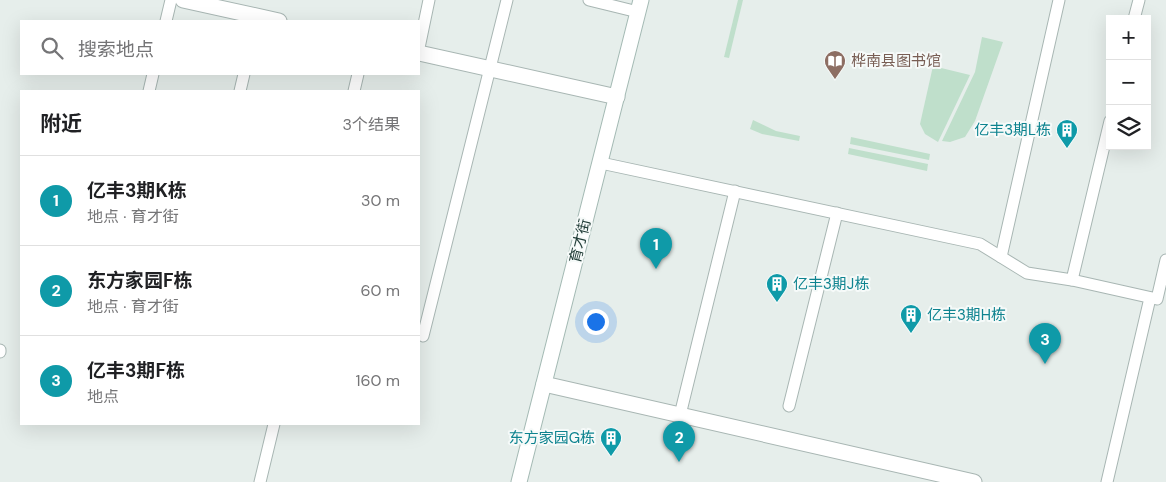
<!DOCTYPE html>
<html lang="zh">
<meta charset="utf-8">
<style>
:root{--surface:#fff;--page:#f2f2f2;--text:#202124;--muted:#757577;--line:#e0e0e0;--accent:#7d5440}
body{margin:0;font-family:"DM Sans","Noto Sans SC",sans-serif;background:var(--page);color:var(--text)}
.controls{position:absolute;right:15px;top:15px;display:grid;overflow:hidden;border-radius:0px;box-shadow:0 5px 20px #0002}
.controls button{width:45px;height:45px;display:grid;place-items:center;padding:0;border:0;border-bottom:1px solid var(--line);background:var(--surface);color:var(--text);font:25px sans-serif}
.you{position:absolute;left:595px;top:321px;width:18px;height:18px;margin:-12px;border:4px solid #fff;border-radius:50%;background:#1a73e8;box-shadow:0 0 0 8px #1a73e833}
.badge{display:grid;place-items:center;width:32px;height:32px;border-radius:50%;background:var(--accent);color:#fff;font-size:16px;font-weight:700}
.pin{position:absolute;translate:-50% -41px;filter:drop-shadow(0 1px 2px #0008)}
.pin::after{content:'';position:absolute;top:26px;width:18px;height:15px;background:inherit;clip-path:polygon(0 0,100% 0,50% 100%)}
.list{margin:0;padding:0;list-style:none}
h2{display:flex;justify-content:space-between;align-items:center;height:65px;margin:0;padding:0 20px;font-size:21px}
h2 small{font-size:16px;font-weight:400;color:var(--muted)}
.list li{display:grid;grid-template-columns:32px 1fr auto;gap:15px;align-items:center;box-sizing:border-box;height:90px;padding:0 20px;border-top:1px solid var(--line)}
.list b{display:block;font-size:19px;white-space:nowrap}
.list p{margin:0;font-size:16px;white-space:nowrap;color:var(--muted)}
.list em{font-size:16px;font-style:normal;color:var(--muted)}
.icon{flex:none;width:28px;height:28px;fill:none;stroke:currentColor;stroke-width:2;stroke-linecap:round;stroke-linejoin:round}
.map{position:relative;flex:none;width:1166px;height:482px;overflow:hidden}
.search{position:absolute;background:var(--surface);box-shadow:0 5px 20px #0002;left:20px;top:20px;width:400px;height:55px;display:flex;align-items:center;gap:12px;box-sizing:border-box;padding:0 18px;border-radius:0px;color:var(--muted);font-size:19px}
.panel{position:absolute;background:var(--surface);box-shadow:0 5px 20px #0002;left:20px;top:90px;width:400px;height:335px;border-radius:0px}
.map>svg:first-child{display:block}
</style>
<div class="map">
<svg width="1166" height="482" viewBox="0 0 1166 482">
<rect width="100%" height="100%" fill="#e6eeeb"/>
<g fill="#bfdfcb">
<polygon points="738,0 743,0 729,58 724,57"/>
<polygon points="982,37 1003,42 975,121 965,137 950,142 942,141 975,72"/>
<polygon points="933,66 970,75 938,142 925,134 920,124"/>
<polygon points="753,120 776,131 800,136 799,141 762,134 750,129"/>
<polygon points="851,137 930,154 929,160 850,144"/>
<polygon points="849,148 928,164 927,171 848,154"/>
</g>
<g fill="none" stroke-linecap="round" stroke-linejoin="round">
<g stroke="#a8b6b3" stroke-width="13">
<g id="lane">
<polyline points="589,0 638,12"/>
<polyline points="1134,19 1139,0"/>
<polyline points="166,21 171,0"/>
<polyline points="419,48 429,0"/>
<polyline points="149,91 153,74"/>
<polyline points="240,91 244,74"/>
<polyline points="354,91 358,74"/>
<polyline points="601,163 980,244 1027,273 1072,280 1110,121"/>
<polyline points="1001,257 1059,0"/>
<polyline points="1072,280 1157,299 1166,260"/>
<polyline points="423,336 507,0"/>
<polyline points="0,352 0,350"/>
<polyline points="789,406 837,213"/>
<polyline points="680,415 735,191"/>
<polyline points="260,482 274,424"/>
<polyline points="1107,482 1150,298"/>
</g>
</g>
<g stroke="#a8b6b3" stroke-width="17">
<g id="street">
<polyline points="183,0 279,21"/>
<polyline points="419,53 617,97"/>
<polyline points="544,384 974,482"/>
</g>
</g>
<g stroke="#a4bab4" stroke-width="17">
<polyline id="secondary" points="519,482 641,0"/>
</g>
<use href="#lane" stroke="#fff" stroke-width="11"/>
<use href="#street" stroke="#fff" stroke-width="15"/>
<use href="#secondary" stroke="#fff" stroke-width="15"/>
</g>
<defs>
<g id="library-pin" transform="scale(1.125)"><path d="M0 17L-7.5 6A9.5 9.5 0 1 1 7.5 6Z" fill="#8d6e63" stroke="#f6faf9"/><path d="M-6-4Q-3-5.5-.7-3.5V5Q-3 3-6 4ZM6-4Q3-5.5 .7-3.5V5Q3 3 6 4Z" fill="#fff"/></g>
<g id="building-pin" transform="scale(1.125)"><path d="M0 17L-7.5 6A9.5 9.5 0 1 1 7.5 6Z" fill="#0f9aa8" stroke="#f6faf9"/><path d="M-4-6H4V6H1V3H-1V6H-4ZM-2.5-4.3h1.7v1.8h-1.7ZM.8-4.3h1.7v1.8H.8ZM-2.5-1h1.7V.8h-1.7ZM.8-1h1.7V.8H.8Z" fill="#fff"/></g>
</defs>
<g fill-rule="evenodd">
<use href="#library-pin" x="835" y="61"/>
<use href="#building-pin" x="1067" y="130"/>
<use href="#building-pin" x="777" y="284"/>
<use href="#building-pin" x="911" y="315"/>
<use href="#building-pin" x="611" y="438"/>
</g>
<g text-anchor="middle" dominant-baseline="central" stroke-width="4" stroke-linejoin="round" paint-order="stroke">
<g font-size="15" fill="#785e54" stroke="#f6faf9" text-anchor="start">
<text x="851" y="61">桦南县图书馆</text>
</g>
<g font-size="15" fill="#0d838f" stroke="#f6faf9" text-anchor="end">
<text x="1051" y="130">亿丰3期L栋</text>
<text x="793" y="284" text-anchor="start">亿丰3期J栋</text>
<text x="927" y="315" text-anchor="start">亿丰3期H栋</text>
<text x="595" y="438">东方家园G栋</text>
</g>
<g font-size="15" fill="#25403b" stroke="#f6faf9">
<text transform="translate(580 241) rotate(-76)">育才街</text>
</g>
</g>
</svg>
<div class="controls">
<button>+</button>
<button>−</button>
<button><svg class="icon" aria-label="layers" viewBox="0 0 24 24"><path d="M12 4l9 5-9 5-9-5zM3 14l9 5 9-5"/></svg></button>
</div>
<div class="you"></div>
<div class="pin badge" style="left:656px;top:269px;background:#0f9aa8">1</div>
<div class="pin badge" style="left:679px;top:462px;background:#0f9aa8">2</div>
<div class="pin badge" style="left:1045px;top:364px;background:#0f9aa8">3</div>
<div class="search"><svg class="icon" aria-label="search" viewBox="0 0 24 24"><circle cx="10" cy="10" r="6"/><path d="M15 15l6 6"/></svg>搜索地点</div>
<section class="panel">
<h2>附近<small>3个结果</small></h2>
<ul class="list">
<li><span class="badge" style="background:#0f9aa8">1</span><div><b>亿丰3期K栋</b><p>地点 · 育才街</p></div><em>30 m</em></li>
<li><span class="badge" style="background:#0f9aa8">2</span><div><b>东方家园F栋</b><p>地点 · 育才街</p></div><em>60 m</em></li>
<li><span class="badge" style="background:#0f9aa8">3</span><div><b>亿丰3期F栋</b><p>地点</p></div><em>160 m</em></li>
</ul>
</section>
</div>
